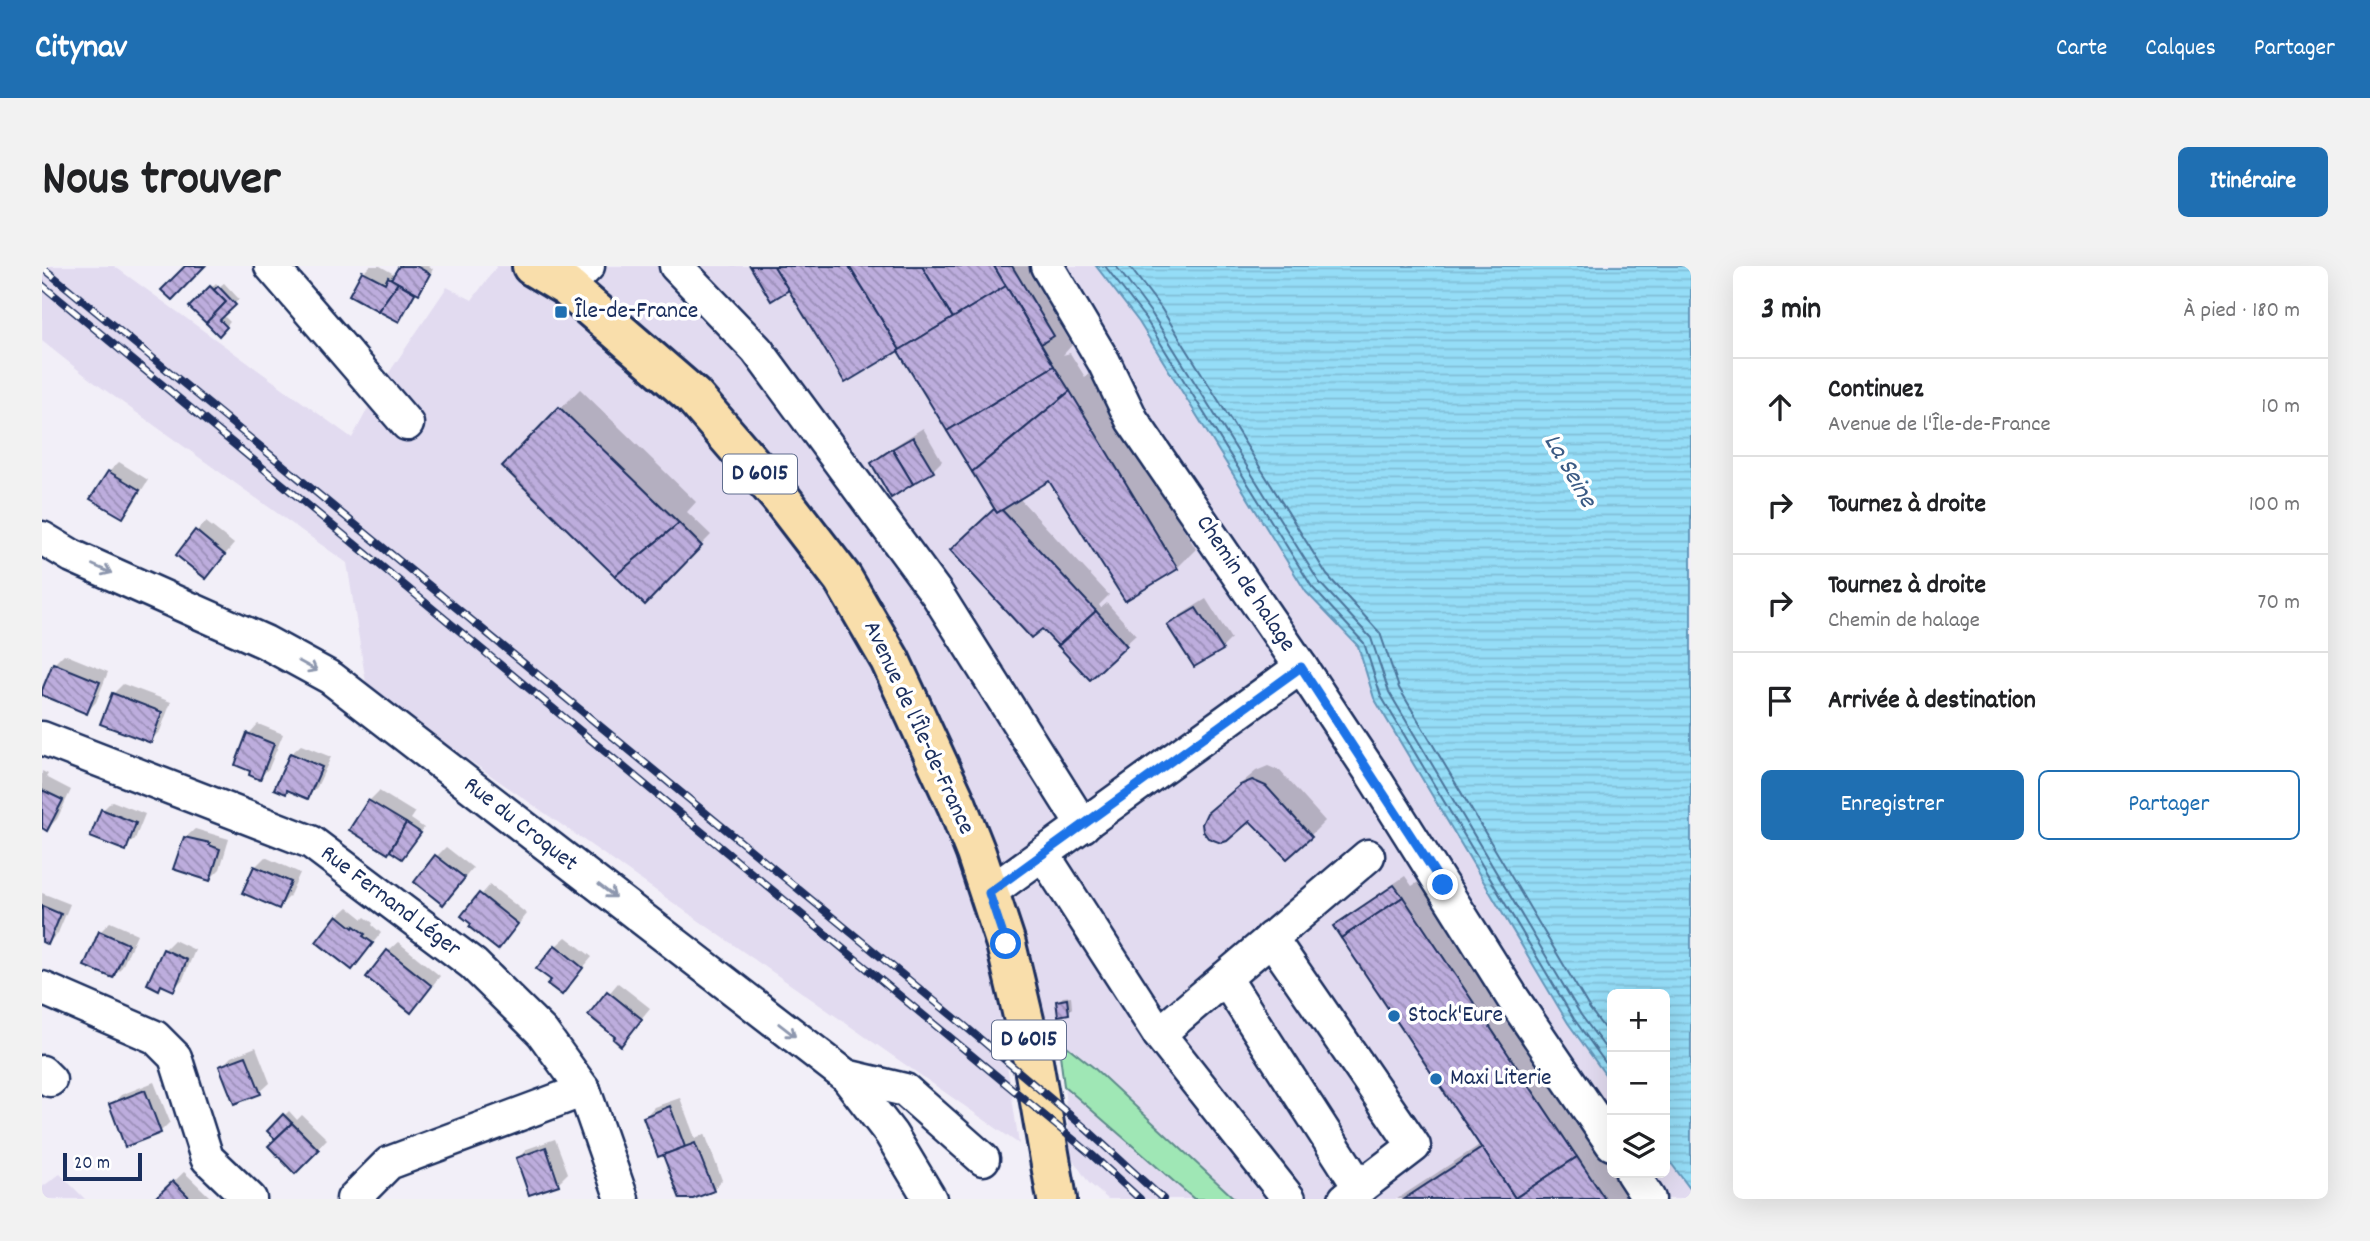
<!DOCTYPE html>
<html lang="fr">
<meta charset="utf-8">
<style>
:root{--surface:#fff;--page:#f2f2f2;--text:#202124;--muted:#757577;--line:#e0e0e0;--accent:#1f6fb2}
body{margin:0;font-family:Dekko,sans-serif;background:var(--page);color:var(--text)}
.controls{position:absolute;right:21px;bottom:21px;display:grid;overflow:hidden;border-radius:10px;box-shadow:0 7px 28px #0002}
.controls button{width:63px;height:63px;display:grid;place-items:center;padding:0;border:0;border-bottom:2px solid var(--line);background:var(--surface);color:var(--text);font:35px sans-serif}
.scale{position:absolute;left:21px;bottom:18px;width:79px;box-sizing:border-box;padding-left:7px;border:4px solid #1b2f5e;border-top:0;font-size:19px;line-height:24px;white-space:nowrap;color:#1b2f5e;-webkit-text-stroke:5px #fff;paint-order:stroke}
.stop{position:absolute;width:21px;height:21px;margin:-16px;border:5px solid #1a73e8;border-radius:50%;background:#fff}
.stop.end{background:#1a73e8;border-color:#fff;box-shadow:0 2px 7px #0008}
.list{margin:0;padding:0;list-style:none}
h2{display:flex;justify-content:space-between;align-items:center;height:91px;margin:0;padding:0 28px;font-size:30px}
h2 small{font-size:23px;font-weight:400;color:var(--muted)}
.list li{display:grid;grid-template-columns:46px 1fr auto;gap:21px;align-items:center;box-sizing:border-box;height:98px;padding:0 28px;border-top:2px solid var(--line)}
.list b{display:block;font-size:26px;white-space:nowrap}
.list p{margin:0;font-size:23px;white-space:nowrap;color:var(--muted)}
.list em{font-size:23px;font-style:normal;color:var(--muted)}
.actions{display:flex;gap:14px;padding:21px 28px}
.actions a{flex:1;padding:16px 0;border:2px solid var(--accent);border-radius:10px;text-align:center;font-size:24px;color:var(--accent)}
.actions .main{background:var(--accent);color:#fff}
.icon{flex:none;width:38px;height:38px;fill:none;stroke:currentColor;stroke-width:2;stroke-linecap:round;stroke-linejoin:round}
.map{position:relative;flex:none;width:1649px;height:933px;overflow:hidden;border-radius:10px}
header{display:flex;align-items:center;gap:42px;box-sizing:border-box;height:98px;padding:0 35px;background:var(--accent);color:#fff}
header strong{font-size:33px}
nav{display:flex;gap:38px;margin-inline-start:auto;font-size:24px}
.intro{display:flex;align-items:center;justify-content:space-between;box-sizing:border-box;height:168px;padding:0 42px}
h1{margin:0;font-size:49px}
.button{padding:18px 32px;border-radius:10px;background:var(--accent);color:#fff;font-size:24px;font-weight:700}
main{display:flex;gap:42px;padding:0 42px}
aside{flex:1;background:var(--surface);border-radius:10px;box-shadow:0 7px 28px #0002}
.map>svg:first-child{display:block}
</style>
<header>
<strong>Citynav</strong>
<nav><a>Carte</a><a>Calques</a><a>Partager</a></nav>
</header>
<div class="intro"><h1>Nous trouver</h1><a class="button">Itinéraire</a></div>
<main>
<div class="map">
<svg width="1649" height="933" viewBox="0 0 1649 933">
<defs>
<pattern id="water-rules" width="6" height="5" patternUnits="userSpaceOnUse" patternTransform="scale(1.75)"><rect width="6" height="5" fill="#95ddf7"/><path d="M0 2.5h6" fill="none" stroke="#80bed6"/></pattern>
<pattern id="building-back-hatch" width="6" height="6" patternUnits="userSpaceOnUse" patternTransform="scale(1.75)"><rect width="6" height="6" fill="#bdaddd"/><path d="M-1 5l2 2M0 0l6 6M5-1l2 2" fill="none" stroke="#998db6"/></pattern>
</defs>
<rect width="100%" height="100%" fill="#f2eff8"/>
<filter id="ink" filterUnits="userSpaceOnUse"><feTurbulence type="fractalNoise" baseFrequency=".0143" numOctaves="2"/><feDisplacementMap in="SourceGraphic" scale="14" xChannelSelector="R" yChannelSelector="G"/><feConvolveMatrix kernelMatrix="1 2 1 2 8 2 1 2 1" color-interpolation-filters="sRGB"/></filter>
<g filter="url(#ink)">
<g fill="#e2dbf0">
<polygon points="0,0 72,0 310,172 338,120 405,21 430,34 455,0 1054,0 1097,56 1264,326 1316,380 1332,432 1526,757 1570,818 1570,907 1623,907 1623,889 1649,924 1649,933 1193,933 1051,801 1016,773 955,731 977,878 325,423 305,297 49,114 0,75"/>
<polygon points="1022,820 1152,933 1066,933 1047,917 1029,891"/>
<polygon points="18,908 43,933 0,933 0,921"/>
</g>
<polygon fill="#9fe7b5" stroke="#5d8b8a" stroke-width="2" points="1016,773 1051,801 1193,933 1152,933 1022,820"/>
<polygon fill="url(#water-rules)" stroke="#6497ba" stroke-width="2" points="1054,0 1649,0 1649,924 1623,889 1623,728 1570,728 1570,818 1526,757 1332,432 1316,380 1264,326 1097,56"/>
<g fill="#0003">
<polygon points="328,0 338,0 352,8 359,0 386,0 391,3 381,22 376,26 374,25 356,54 322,6"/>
<polygon points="710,0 993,0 1025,54 1019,60 1030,79 1021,89 1028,87 1043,111 1047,107 1154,283 1135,302 1008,213 977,232 1067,329 1057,339 1059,342 1065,337 1094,369 1048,411 925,270 954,242 857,83"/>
<polygon points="174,17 177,21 182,17 197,33 181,49 188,56 177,68 150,41"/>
<polygon points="538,123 654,236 645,246 669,269 603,336 462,200"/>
<polygon points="881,162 900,195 891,204 831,197 840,188"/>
<polygon points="77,196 106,214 90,240 80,250 67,206"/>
<polygon points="164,256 192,278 164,311 154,266"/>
<polygon points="1164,333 1189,373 1180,382 1127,359 1137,350"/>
<polygon points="22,388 66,406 54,436 45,446 12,398"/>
<polygon points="81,418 129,436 118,465 108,475 71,428"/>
<polygon points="216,458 241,468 227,502 218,512 207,468"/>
<polygon points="259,479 289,491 275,521 266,531 246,523 244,526 249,488"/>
<polygon points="1226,500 1238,505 1283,555 1268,570 1208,552 1182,532 1214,505"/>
<polygon points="0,505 6,508 4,511 29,524 15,553 5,563 0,560"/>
<polygon points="337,525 373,547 369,553 382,562 360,591 348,583 327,535"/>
<polygon points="70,535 103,548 93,573 83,582 61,544"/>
<polygon points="153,563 187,573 178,603 168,613 143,572"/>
<polygon points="404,581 431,602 401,637 395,590"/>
<polygon points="223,591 258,607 247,631 237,641 213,601"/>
<polygon points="1363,610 1370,620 1381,613 1570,897 1570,907 1577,907 1595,933 1355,933 1439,878 1293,660 1303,651"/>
<polygon points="448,619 485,648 465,672 431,658 421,650"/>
<polygon points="0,627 28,638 16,667 6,677 0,674"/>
<polygon points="306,641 321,653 323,651 331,657 330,659 339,667 319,692 296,650"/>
<polygon points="68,656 95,668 80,701 71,710 58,666"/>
<polygon points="524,671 550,691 520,727 511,714 514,680"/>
<polygon points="132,674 153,684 141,713 131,723 120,718 116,722 122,684"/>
<polygon points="356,676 398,710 378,735 346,685"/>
<polygon points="576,717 608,742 579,777 576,770 549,749"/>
<polygon points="1029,730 1030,742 1026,747 1016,735 1021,731"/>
<polygon points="214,781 228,817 218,826 179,801 189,791"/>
<polygon points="112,816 128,856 118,866 69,839 79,829"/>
<polygon points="638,832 653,872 663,868 680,914 671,924 646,933 640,933 622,887 603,851 612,841"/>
<polygon points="247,845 255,854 260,849 285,873 253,906 228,880 251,858 249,855 233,871 227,865"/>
<polygon points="513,873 526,907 516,917 476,892 485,883"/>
<polygon points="142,906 168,931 166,933 114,933"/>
</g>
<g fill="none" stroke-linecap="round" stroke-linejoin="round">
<g stroke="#4c759b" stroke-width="2">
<polyline points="1063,0 1103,52 1270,321 1322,377 1339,430 1532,753 1570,806"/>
<polyline points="1074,0 1110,48 1277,316 1329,372 1347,426 1539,749 1570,791"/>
<polyline points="1087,0 1119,42 1285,309 1338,367 1357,422 1548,743 1570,773"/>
</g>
</g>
<g fill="url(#building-back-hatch)" stroke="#1b2f5e" stroke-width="2">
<polygon points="143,0 163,0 130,34 119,24"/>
<polygon points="357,0 374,0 388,8 377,28 349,13"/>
<polygon points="708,0 732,0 747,24 729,35"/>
<polygon points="732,0 807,0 858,84 803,117"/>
<polygon points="807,0 880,0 911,52 858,84"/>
<polygon points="880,0 952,0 964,20 911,52"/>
<polygon points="952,0 970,0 1012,70 999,78"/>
<polygon points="320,5 343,17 346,11 356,17 336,45 307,29"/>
<polygon points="356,17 373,27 357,56 336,45"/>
<polygon points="168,20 184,36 164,57 147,41"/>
<polygon points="176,20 194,39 178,54 185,61 177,70 164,57 184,36 172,24"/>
<polygon points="964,20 1012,100 905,165 856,85"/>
<polygon points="1012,100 1028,125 930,206 905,165"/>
<polygon points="1028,125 1136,303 1083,335 1007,215 955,247 930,206"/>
<polygon points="517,141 637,257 573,310 460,200"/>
<polygon points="871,171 892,206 871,218 850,183"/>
<polygon points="850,183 871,218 849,232 829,197"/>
<polygon points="66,205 98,224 81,252 48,233"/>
<polygon points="952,243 955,247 960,244 1054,345 1016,380 1000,363 989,372 908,284"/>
<polygon points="637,257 660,280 603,339 573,310"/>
<polygon points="153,264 183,289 164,313 134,289"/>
<polygon points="1154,342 1181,384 1152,401 1125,359"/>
<polygon points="1054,345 1085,380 1048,414 1016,380"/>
<polygon points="11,397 58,416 45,448 0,429 0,424"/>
<polygon points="70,427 120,446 109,477 58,458"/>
<polygon points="205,467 232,478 218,514 207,509 208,505 193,499"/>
<polygon points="248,487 280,501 266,533 245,524 244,528 232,523"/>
<polygon points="1210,514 1224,520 1270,571 1245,593 1208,555 1185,575 1179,577 1166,572 1161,565 1160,558 1165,547 1198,519"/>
<polygon points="0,524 21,534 5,565 0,562"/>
<polygon points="326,534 364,557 346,588 307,564"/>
<polygon points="59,543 94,557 84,585 48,571"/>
<polygon points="364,557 379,567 360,593 348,585"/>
<polygon points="142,571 168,577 167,579 178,583 168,615 131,603"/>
<polygon points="393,589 423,612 401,639 372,616"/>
<polygon points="212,600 249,616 237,643 200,627"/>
<polygon points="1352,619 1361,631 1299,672 1291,660"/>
<polygon points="437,627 476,658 456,684 427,661 429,658 419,650"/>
<polygon points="1361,631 1535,891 1473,932 1299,672"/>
<polygon points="0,640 19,648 6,679 0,676"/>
<polygon points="295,649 311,662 312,660 323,668 321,670 331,677 310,704 274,676"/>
<polygon points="57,665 86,678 71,712 42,700"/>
<polygon points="513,679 541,702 520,729 505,718 509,714 494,703"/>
<polygon points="121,683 145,694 132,725 119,719 117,724 105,718"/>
<polygon points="345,684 390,720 369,747 324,711"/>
<polygon points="565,725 600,753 579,780 571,773 573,771 546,749"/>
<polygon points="1025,733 1027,748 1016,750 1014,735"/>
<polygon points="204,790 219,828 192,838 177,800"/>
<polygon points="103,824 119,867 83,881 67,838"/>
<polygon points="628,840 643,881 616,891 601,851"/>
<polygon points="241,848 250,857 233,873 225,865"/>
<polygon points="250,857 277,884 253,908 226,880"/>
<polygon points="653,877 672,925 651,933 638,933 621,889"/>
<polygon points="504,881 517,919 487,929 474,892"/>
<polygon points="1440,882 1473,932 1535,891 1563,933 1362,933"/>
<polygon points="131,915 149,933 112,933"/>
</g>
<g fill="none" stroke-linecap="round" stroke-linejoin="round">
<g stroke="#1b2f5e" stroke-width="37">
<g id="minor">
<polyline points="229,0 365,158"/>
<polyline points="634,0 715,84 895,328 1041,560"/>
<polyline points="1005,0 1062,96 1090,154 1259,401 1328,505 1472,734 1570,878"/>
<polyline points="525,21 546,0"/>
<polyline points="0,272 30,290 223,376 289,412 804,810 849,868 888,933"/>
<polyline points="0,472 269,576 431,698 500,766 542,824 580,933"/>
<polyline points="1001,588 1117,768 1247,933"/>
<polyline points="947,627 1259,401"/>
<polyline points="1229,672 1372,880 1303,933"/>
<polyline points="1183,712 1318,922"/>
<polyline points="0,722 113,771 133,791 165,892 208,933"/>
<polyline points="1117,768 1326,590"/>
<polyline points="0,806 8,814"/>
<polyline points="804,810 863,824 941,893"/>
<polyline points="1590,907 1607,933"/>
<polyline points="311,933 347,897 542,824"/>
</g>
</g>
<g stroke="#1b2f5e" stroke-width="44">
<polyline id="major" points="490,0 525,21 651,130 738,231 801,313 848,394 915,539 934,587 964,678 989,784 1015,933"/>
</g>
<use href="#minor" stroke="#fff" stroke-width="32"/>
<use href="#major" stroke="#f9deab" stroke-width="38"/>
<g stroke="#1b2f5e" stroke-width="8">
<g id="rail">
<polyline points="0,1 924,761 1042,861 1121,933"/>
<polyline points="0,19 1050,889 1098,933"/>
</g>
</g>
<use href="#rail" stroke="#fff" stroke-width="5" stroke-dasharray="16" stroke-linecap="butt"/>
</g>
<defs><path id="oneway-shaft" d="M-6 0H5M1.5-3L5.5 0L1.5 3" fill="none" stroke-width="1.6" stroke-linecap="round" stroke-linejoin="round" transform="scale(1.75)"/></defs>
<g stroke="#8d97ae">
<use href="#oneway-shaft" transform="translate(60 303) rotate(24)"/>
<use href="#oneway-shaft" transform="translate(266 400) rotate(29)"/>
<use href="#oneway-shaft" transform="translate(565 625) rotate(38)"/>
<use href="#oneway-shaft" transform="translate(745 764) rotate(38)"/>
</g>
</g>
<g fill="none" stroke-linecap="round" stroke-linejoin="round" filter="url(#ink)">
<polyline stroke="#1a73e8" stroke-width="9" points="964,678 947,627 1259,401 1401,619"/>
</g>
<g fill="#1f6fb2" stroke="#fff" stroke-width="2.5">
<rect x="512" y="39" width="14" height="14" rx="3.5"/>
<circle cx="1352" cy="750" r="7"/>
<circle cx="1394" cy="813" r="7"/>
</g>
<g text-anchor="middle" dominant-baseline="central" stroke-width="7" stroke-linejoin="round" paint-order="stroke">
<g fill="#fff" stroke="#5f6d8e" stroke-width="2">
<rect x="681" y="188.5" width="74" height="39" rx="5"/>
<rect x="950" y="754.5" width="74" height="39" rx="5"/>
</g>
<g font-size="23" font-weight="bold" fill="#1b2f5e">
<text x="718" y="208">D 6015</text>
<text x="987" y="774">D 6015</text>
</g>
<g font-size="24" fill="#1b2f5e" stroke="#fff" text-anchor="start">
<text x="533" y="46">Île-de-France</text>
<text x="1366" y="750">Stock'Eure</text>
<text x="1408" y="813">Maxi Literie</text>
</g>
<g font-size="24" fill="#1b2f5e" stroke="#fff">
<text transform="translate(1203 318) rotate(56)">Chemin de halage</text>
<text transform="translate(876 462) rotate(65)">Avenue de l'Île-de-France</text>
<text transform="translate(478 559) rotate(38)">Rue du Croquet</text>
<text transform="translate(348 636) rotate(37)">Rue Fernand Léger</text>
</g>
<g font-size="26" font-style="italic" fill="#3a5a84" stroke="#fff">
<text transform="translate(1527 205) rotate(60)">La Seine</text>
</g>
</g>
</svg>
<div class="controls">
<button>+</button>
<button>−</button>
<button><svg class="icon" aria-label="layers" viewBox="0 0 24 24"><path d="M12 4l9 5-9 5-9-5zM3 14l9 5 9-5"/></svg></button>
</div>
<div class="scale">20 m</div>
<div class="stop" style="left:964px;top:678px"></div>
<div class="stop end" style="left:1401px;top:619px"></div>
</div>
<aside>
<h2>3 min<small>À pied · 180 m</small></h2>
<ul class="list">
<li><svg class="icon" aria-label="ahead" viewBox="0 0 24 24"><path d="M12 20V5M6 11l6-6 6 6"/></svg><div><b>Continuez</b><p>Avenue de l'Île-de-France</p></div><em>10 m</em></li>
<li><svg class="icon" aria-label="right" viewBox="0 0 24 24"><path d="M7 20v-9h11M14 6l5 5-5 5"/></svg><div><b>Tournez à droite</b></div><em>100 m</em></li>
<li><svg class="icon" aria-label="right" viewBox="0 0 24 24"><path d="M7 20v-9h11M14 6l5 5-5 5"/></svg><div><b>Tournez à droite</b><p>Chemin de halage</p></div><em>70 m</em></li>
<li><svg class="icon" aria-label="arrive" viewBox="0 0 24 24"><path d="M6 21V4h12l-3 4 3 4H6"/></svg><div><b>Arrivée à destination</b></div></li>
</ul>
<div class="actions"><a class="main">Enregistrer</a><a>Partager</a></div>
</aside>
</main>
